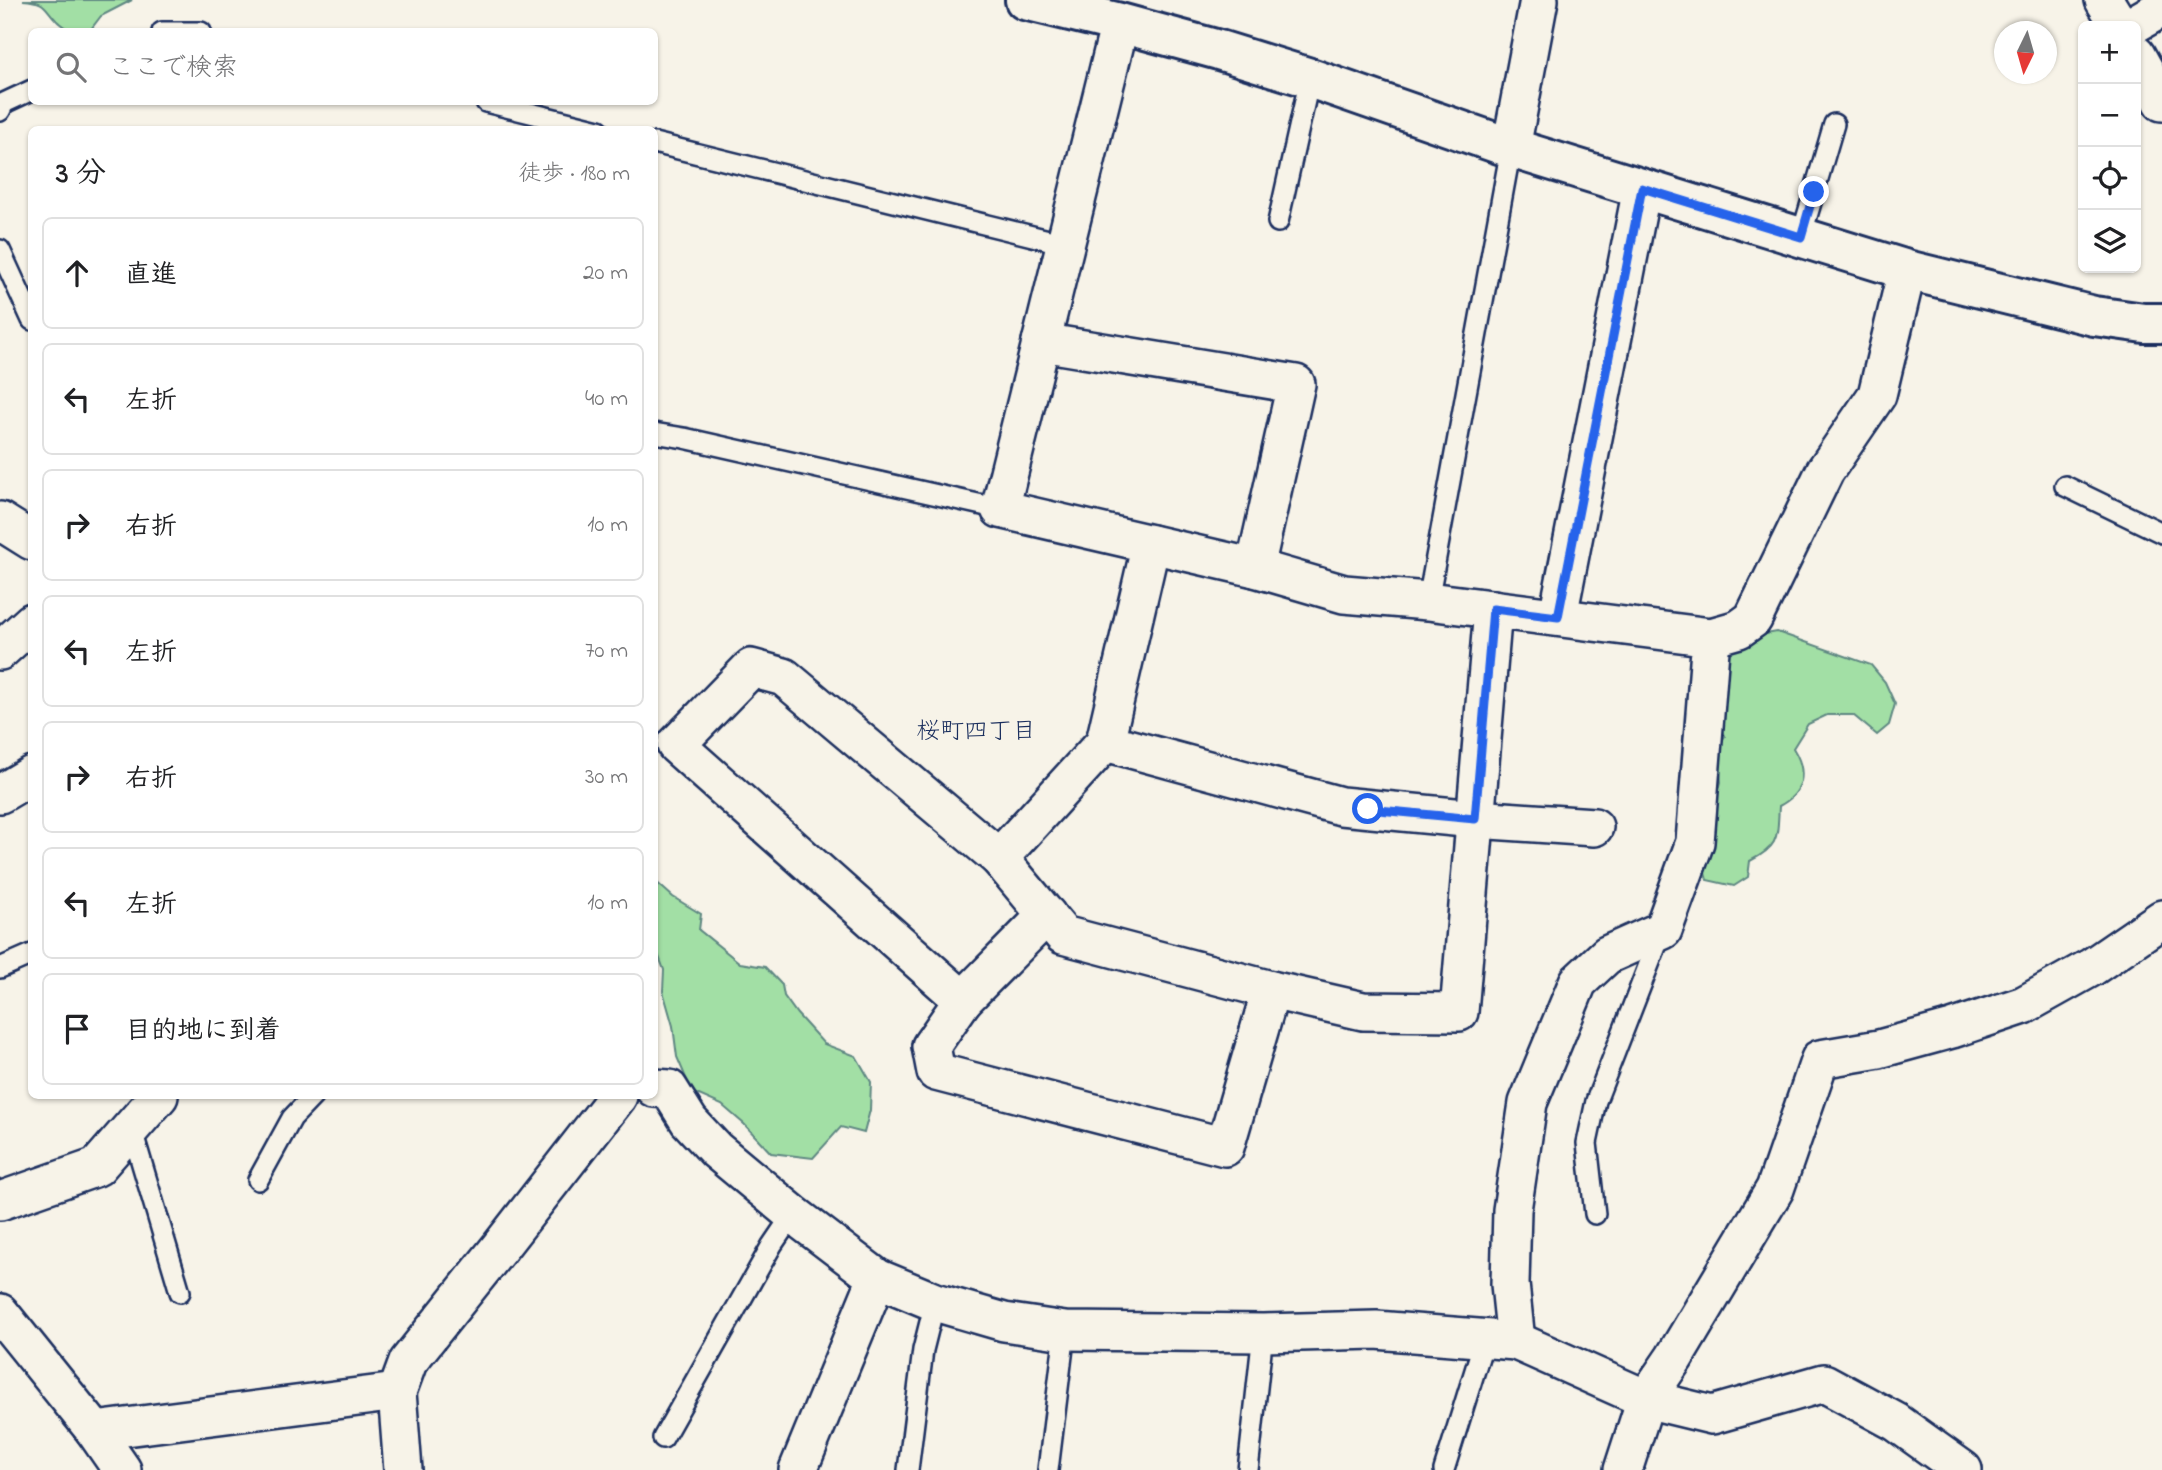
<!DOCTYPE html>
<html lang="ja">
<meta charset="utf-8">
<style>
:root{--surface:#fff;--page:#f2f2f2;--text:#202124;--muted:#757577;--line:#e0e0e0}
body{margin:0;font-family:"Indie Flower","Klee One",sans-serif;background:var(--page);color:var(--text)}
.controls{position:absolute;right:21px;top:21px;display:grid;overflow:hidden;border-radius:10px;box-shadow:0 2px 5px #0004}
.controls button{width:63px;height:63px;display:grid;place-items:center;padding:0;border:0;border-bottom:2px solid var(--line);background:var(--surface);color:var(--text);font:35px sans-serif}
.compass{position:absolute;left:1994px;top:21px;width:63px;height:63px;border-radius:50%;background:var(--surface);box-shadow:0 2px 5px #0004;rotate:185deg}
.stop{position:absolute;width:21px;height:21px;margin:-16px;border:5px solid #2563eb;border-radius:50%;background:#fff}
.stop.end{background:#2563eb;border-color:#fff;box-shadow:0 2px 7px #0008}
.list{margin:0;padding:0;list-style:none}
h2{display:flex;justify-content:space-between;align-items:center;height:91px;margin:0;padding:0 28px;font-size:30px}
h2 small{font-size:23px;font-weight:400;color:var(--muted)}
.list li{display:grid;grid-template-columns:46px 1fr auto;gap:21px;align-items:center;box-sizing:border-box;height:112px;margin:0 14px 14px;padding:0 14px;border:2px solid var(--line);border-radius:10px}
.list b{display:block;font-size:26px;white-space:nowrap}
.list em{font-size:23px;font-style:normal;color:var(--muted)}
.icon{flex:none;width:38px;height:38px;fill:none;stroke:currentColor;stroke-width:2;stroke-linecap:round;stroke-linejoin:round}
.map{position:relative;flex:none;width:2162px;height:1470px;overflow:hidden}
.search{position:absolute;background:var(--surface);box-shadow:0 2px 5px #0004;left:28px;top:28px;width:630px;height:77px;display:flex;align-items:center;gap:18px;box-sizing:border-box;padding:0 24px;border-radius:10px;color:var(--muted);font-size:26px}
.panel{position:absolute;background:var(--surface);box-shadow:0 2px 5px #0004;left:28px;top:126px;width:630px;height:973px;border-radius:10px}
.map>svg:first-child{display:block}
</style>
<div class="map">
<svg width="2162" height="1470" viewBox="0 0 2162 1470">
<rect width="100%" height="100%" fill="#f7f3e8"/>
<filter id="ink" filterUnits="userSpaceOnUse"><feTurbulence type="fractalNoise" baseFrequency=".0143" numOctaves="2"/><feDisplacementMap in="SourceGraphic" scale="14" xChannelSelector="R" yChannelSelector="G"/><feConvolveMatrix kernelMatrix="1 2 1 2 8 2 1 2 1" color-interpolation-filters="sRGB"/></filter>
<g filter="url(#ink)">
<g fill="#a2dfa5" stroke="#5e8782" stroke-width="2">
<path d="M 23,0 L 132,0 L 101,16 L 91,29 L 71,32 C 66,28 61,25 57,21 C 43,7 48,2 23,0 Z"/>
<path d="M 1777,632 L 1871,665 L 1885,682 L 1895,704 L 1889,725 L 1877,735 L 1853,715 L 1827,715 L 1808,724 L 1793,748 C 1808,772 1804,793 1779,806 C 1777,837 1780,846 1750,861 L 1748,877 L 1734,886 L 1707,880 L 1701,859 L 1721,782 L 1718,747 L 1725,736 L 1718,718 L 1731,645 L 1755,636 Z"/>
<polygon points="654,880 673,897 701,914 699,930 740,963 765,967 782,985 784,996 797,1014 824,1044 856,1056 871,1082 870,1110 864,1133 841,1127 813,1158 771,1153 744,1124 722,1105 692,1092 677,1057 673,1026 663,991 664,970 655,946"/>
</g>
<g fill="none" stroke-linecap="round" stroke-linejoin="round">
<g stroke="#1b2f5e" stroke-width="24">
<g id="lane">
<polyline points="162,32 201,32"/>
<polyline points="486,102 599,130"/>
<polyline points="0,111 4,103 32,90"/>
<polyline points="654,143 1065,244"/>
<polyline points="1278,222 1310,78"/>
<polyline points="1801,237 1834,124"/>
<polyline points="0,250 32,320"/>
<polyline points="654,433 684,438 1000,509"/>
<polyline points="2065,486 2162,533"/>
<polyline points="1428,601 1511,148"/>
<polyline points="0,968 32,954"/>
<polyline points="131,1127 180,1292"/>
<polyline points="258,1180 292,1118 313,1096"/>
<polyline points="1595,1214 1587,1143 1596,1101 1662,931"/>
<polyline points="663,1438 772,1245 793,1214"/>
<polyline points="908,1470 923,1350 935,1302"/>
<polyline points="1048,1470 1065,1331"/>
<polyline points="1248,1470 1263,1333"/>
<polyline points="1444,1470 1485,1338"/>
</g>
</g>
<g stroke="#1b2f5e" stroke-width="42">
<g id="street">
<polyline points="2104,0 2120,26"/>
<polyline points="1120,23 1000,509 1255,568 1344,594 1428,601 1711,637 1695,842 1663,930 1607,955 1578,982 1528,1103 1512,1210 1510,1284 1516,1341"/>
<polyline points="2131,26 2162,8"/>
<polyline points="2136,55 2162,102"/>
<polyline points="1511,148 1539,0"/>
<polyline points="1041,342 1296,384 1255,568"/>
<polyline points="0,521 32,541"/>
<polyline points="1151,544 1105,742 999,858 784,677 751,668 676,745 963,1000 931,1046 936,1072 1225,1147 1271,990 1363,1011 1459,1012 1493,609"/>
<polyline points="1558,616 1642,188"/>
<polyline points="1711,637 1739,629 1753,619 1825,471 1877,395 1907,270"/>
<polyline points="0,651 32,622"/>
<polyline points="1105,742 1341,806 1475,819 1594,827"/>
<polyline points="0,794 32,775"/>
<polyline points="999,858 1063,935 1271,990"/>
<polyline points="963,1000 1047,915"/>
<polyline points="654,1088 669,1089 689,1121 716,1150 793,1214 877,1278 935,1302 1004,1322 1065,1331 1263,1333 1376,1330 1516,1341 1646,1399 1712,1415 1824,1383 1896,1422 1963,1470"/>
<polyline points="0,1201 97,1167 159,1096"/>
<polyline points="0,1313 95,1431 122,1470"/>
<polyline points="95,1431 397,1392"/>
<polyline points="403,1470 397,1392 408,1362 500,1247 618,1096"/>
<polyline points="798,1470 877,1278"/>
<polyline points="1623,1470 1646,1399 1674,1358 1775,1189 1820,1059 1879,1049 1952,1029 2024,1005 2092,967 2162,919"/>
</g>
</g>
<g stroke="#1b2f5e" stroke-width="44">
<polyline id="secondary" points="1025,0 1120,23 1219,50 1310,78 1511,148 1907,270 2094,316 2144,323 2162,323"/>
</g>
<use href="#lane" stroke="#f7f3e8" stroke-width="19"/>
<use href="#street" stroke="#f7f3e8" stroke-width="37"/>
<use href="#secondary" stroke="#f7f3e8" stroke-width="38"/>
</g>
</g>
<g fill="none" stroke-linecap="round" stroke-linejoin="round" filter="url(#ink)">
<polyline stroke="#2563eb" stroke-width="9" points="1368,809 1475,819 1493,609 1558,617 1642,188 1801,237 1814,192"/>
</g>
<g text-anchor="middle" dominant-baseline="central" stroke-width="5" stroke-linejoin="round" paint-order="stroke">
<g font-size="24" fill="#1b2f5e" stroke="#f7f3e8">
<text x="976" y="732">桜町四丁目</text>
</g>
</g>
</svg>
<div class="controls">
<button>+</button>
<button>−</button>
<button><svg class="icon" aria-label="locate" viewBox="0 0 24 24"><circle cx="12" cy="12" r="6"/><path d="M12 2v4M12 18v4M2 12h4M18 12h4"/></svg></button>
<button><svg class="icon" aria-label="layers" viewBox="0 0 24 24"><path d="M12 4l9 5-9 5-9-5zM3 14l9 5 9-5"/></svg></button>
</div>
<svg class="compass" viewBox="-18 -18 36 36"><path d="M0-13l5 13h-10z" fill="#e53935"/><path d="M0 13l5-13h-10z" fill="#757577"/></svg>
<div class="stop" style="left:1368px;top:809px"></div>
<div class="stop end" style="left:1814px;top:192px"></div>
<div class="search"><svg class="icon" aria-label="search" viewBox="0 0 24 24"><circle cx="10" cy="10" r="6"/><path d="M15 15l6 6"/></svg>ここで検索</div>
<section class="panel">
<h2>3 分<small>徒歩 · 180 m</small></h2>
<ul class="list">
<li><svg class="icon" aria-label="ahead" viewBox="0 0 24 24"><path d="M12 20V5M6 11l6-6 6 6"/></svg><div><b>直進</b></div><em>20 m</em></li>
<li><svg class="icon" aria-label="left" viewBox="0 0 24 24"><path d="M17 20v-9H6M10 6l-5 5 5 5"/></svg><div><b>左折</b></div><em>40 m</em></li>
<li><svg class="icon" aria-label="right" viewBox="0 0 24 24"><path d="M7 20v-9h11M14 6l5 5-5 5"/></svg><div><b>右折</b></div><em>10 m</em></li>
<li><svg class="icon" aria-label="left" viewBox="0 0 24 24"><path d="M17 20v-9H6M10 6l-5 5 5 5"/></svg><div><b>左折</b></div><em>70 m</em></li>
<li><svg class="icon" aria-label="right" viewBox="0 0 24 24"><path d="M7 20v-9h11M14 6l5 5-5 5"/></svg><div><b>右折</b></div><em>30 m</em></li>
<li><svg class="icon" aria-label="left" viewBox="0 0 24 24"><path d="M17 20v-9H6M10 6l-5 5 5 5"/></svg><div><b>左折</b></div><em>10 m</em></li>
<li><svg class="icon" aria-label="arrive" viewBox="0 0 24 24"><path d="M6 21V4h12l-3 4 3 4H6"/></svg><div><b>目的地に到着</b></div></li>
</ul>
</section>
</div>
